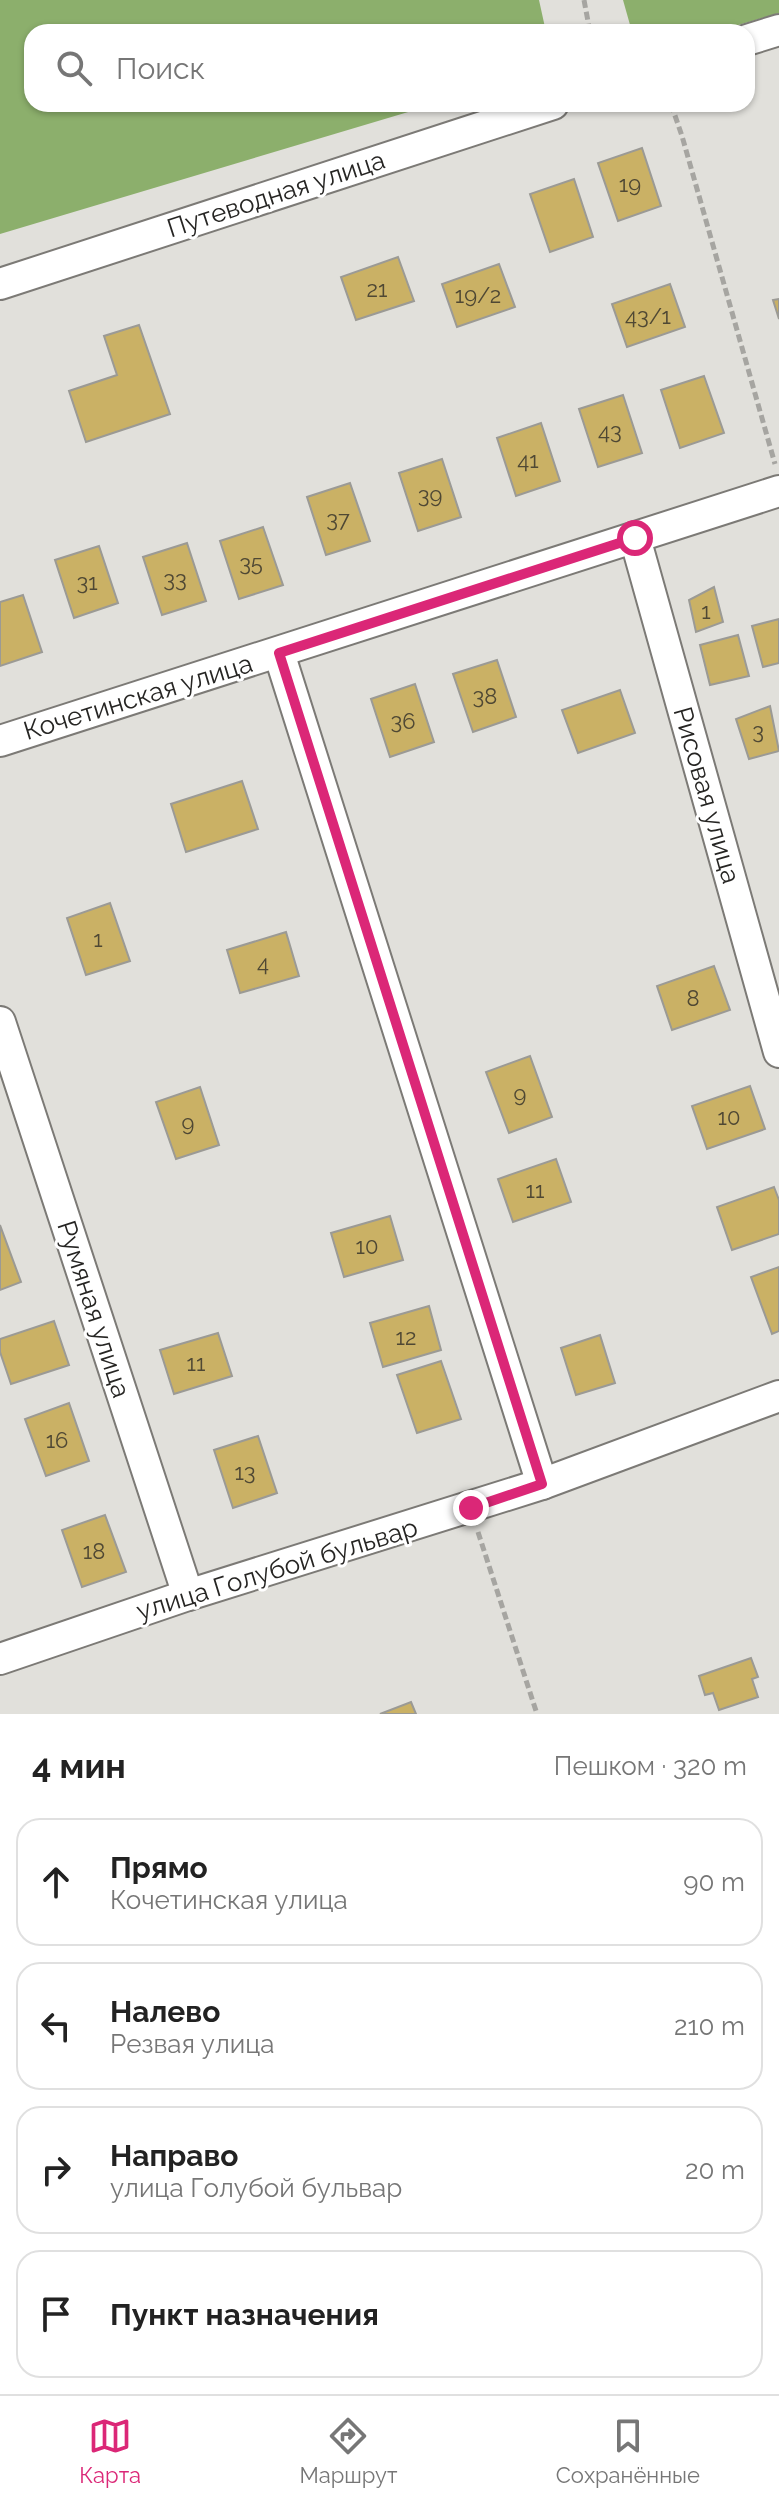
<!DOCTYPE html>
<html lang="ru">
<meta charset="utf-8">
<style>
:root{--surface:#fff;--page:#f2f2f2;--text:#222;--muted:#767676;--line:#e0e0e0;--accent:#db2777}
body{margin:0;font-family:Raleway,sans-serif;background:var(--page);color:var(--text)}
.stop{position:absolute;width:24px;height:24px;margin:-18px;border:6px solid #db2777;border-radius:50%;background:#fff}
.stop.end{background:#db2777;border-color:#fff;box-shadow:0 2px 8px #0008}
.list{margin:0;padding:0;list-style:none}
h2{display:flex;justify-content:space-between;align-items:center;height:104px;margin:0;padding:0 32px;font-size:34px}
h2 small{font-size:26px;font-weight:400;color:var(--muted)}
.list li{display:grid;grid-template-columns:52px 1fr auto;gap:24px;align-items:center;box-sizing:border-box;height:128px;margin:0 16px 16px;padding:0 16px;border:2px solid var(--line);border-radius:24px}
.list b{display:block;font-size:30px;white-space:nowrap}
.list p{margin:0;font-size:26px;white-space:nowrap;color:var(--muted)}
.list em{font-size:26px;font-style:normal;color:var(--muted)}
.icon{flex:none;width:44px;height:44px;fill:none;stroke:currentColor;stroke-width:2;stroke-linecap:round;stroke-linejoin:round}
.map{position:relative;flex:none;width:779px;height:1714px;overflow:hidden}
.search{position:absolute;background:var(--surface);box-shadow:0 2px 6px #0004;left:24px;right:24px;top:24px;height:88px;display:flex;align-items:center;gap:20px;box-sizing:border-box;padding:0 28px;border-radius:24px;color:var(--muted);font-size:30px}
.sheet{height:680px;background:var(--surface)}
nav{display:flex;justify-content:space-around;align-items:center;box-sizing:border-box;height:112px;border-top:2px solid var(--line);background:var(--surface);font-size:22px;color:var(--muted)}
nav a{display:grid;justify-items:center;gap:4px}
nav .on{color:var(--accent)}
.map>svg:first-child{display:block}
</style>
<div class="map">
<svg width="779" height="1714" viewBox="0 0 779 1714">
<rect width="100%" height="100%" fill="#e1e0db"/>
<g fill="#8caf6c">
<polygon points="0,0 539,0 546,32 32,32 32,104 435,104 0,234"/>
<polygon points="623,0 779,0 779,13 714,32 632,32"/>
</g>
<g fill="#cab165" stroke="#9b9a95" stroke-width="2">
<polygon points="642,148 661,206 618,221 598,163"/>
<polygon points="574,179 593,237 550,252 530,194"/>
<polygon points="398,257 414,301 356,320 341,277"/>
<polygon points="499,264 515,307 457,327 442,284"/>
<polygon points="670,284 685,327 627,347 612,304"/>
<polygon points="779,299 779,319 773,300"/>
<polygon points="139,325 170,414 86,442 69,391 117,375 104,336"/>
<polygon points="704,376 724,433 680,448 661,390"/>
<polygon points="623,395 642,453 598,467 579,409"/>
<polygon points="541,423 560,481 516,496 497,438"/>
<polygon points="442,459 461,517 418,531 399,473"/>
<polygon points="350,483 370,541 326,555 307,497"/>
<polygon points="263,527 283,585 239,599 220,541"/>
<polygon points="187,543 206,601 162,615 143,557"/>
<polygon points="99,546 118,603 74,618 55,560"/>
<polygon points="714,587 723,622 696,632 689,600"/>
<polygon points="23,595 42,652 0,666 0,602"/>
<polygon points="779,619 779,663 763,667 752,626"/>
<polygon points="738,635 749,676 710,685 700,645"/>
<polygon points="497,660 516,717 473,732 453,674"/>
<polygon points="415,684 434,742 390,757 371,699"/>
<polygon points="620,690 635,733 578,753 562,710"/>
<polygon points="770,706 779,751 749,759 736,719"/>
<polygon points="242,781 258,829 186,852 171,804"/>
<polygon points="110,903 130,961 86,975 67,918"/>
<polygon points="286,932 299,976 240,993 227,950"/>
<polygon points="714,966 730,1010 672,1030 657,986"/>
<polygon points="530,1056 552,1117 509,1133 486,1072"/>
<polygon points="750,1086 765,1129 707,1149 692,1106"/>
<polygon points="200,1087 219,1145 176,1159 156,1102"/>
<polygon points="556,1159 571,1202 513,1222 498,1179"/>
<polygon points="774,1187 779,1200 779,1234 732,1250 717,1207"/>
<polygon points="390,1216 403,1260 344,1277 331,1233"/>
<polygon points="0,1225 21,1282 0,1290"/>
<polygon points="779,1267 779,1331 772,1334 751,1277"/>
<polygon points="429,1306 441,1350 383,1367 370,1323"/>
<polygon points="54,1321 69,1365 11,1384 0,1352 0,1339"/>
<polygon points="218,1333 232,1376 174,1394 160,1350"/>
<polygon points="600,1335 615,1383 576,1395 561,1348"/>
<polygon points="441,1361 461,1419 417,1433 397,1375"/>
<polygon points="69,1403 89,1461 46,1476 25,1419"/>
<polygon points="258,1436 277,1493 233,1508 214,1450"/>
<polygon points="105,1515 126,1572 82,1587 62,1530"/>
<polygon points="751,1658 758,1677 752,1679 758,1697 719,1710 713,1693 705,1695 699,1676"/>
<polygon points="411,1702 416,1714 380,1714"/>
</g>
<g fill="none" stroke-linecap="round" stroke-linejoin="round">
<g stroke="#7c7a76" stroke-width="34">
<g id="street">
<polyline points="747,40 779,30"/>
<polyline points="0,284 553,104"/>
<polyline points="635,538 779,1052"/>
<polyline points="279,653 542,1484"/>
<polyline points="0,741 779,491"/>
<polyline points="0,1022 188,1595"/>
<polyline points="0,1659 188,1595 542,1484 779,1396"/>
</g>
</g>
<g stroke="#a6a5a1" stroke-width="5" stroke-dasharray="8 4" stroke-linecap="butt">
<polyline points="584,0 590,32"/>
<polyline points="671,104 682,136 775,464"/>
<polyline points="478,1532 537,1714"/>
</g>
<use href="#street" stroke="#fff" stroke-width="30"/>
</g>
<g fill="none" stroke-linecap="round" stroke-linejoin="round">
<polyline stroke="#db2777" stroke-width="10" points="471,1508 542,1484 279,653 635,538"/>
</g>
<g text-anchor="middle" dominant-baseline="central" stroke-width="6" stroke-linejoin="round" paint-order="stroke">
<g font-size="22" fill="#4f4834">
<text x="630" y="184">19</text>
<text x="377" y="289">21</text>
<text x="478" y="295">19/2</text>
<text x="648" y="316">43/1</text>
<text x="610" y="431">43</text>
<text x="528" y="460">41</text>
<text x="430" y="495">39</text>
<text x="338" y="519">37</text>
<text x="251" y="563">35</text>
<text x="175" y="579">33</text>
<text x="87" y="582">31</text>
<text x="706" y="611">1</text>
<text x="485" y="696">38</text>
<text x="403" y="721">36</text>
<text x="758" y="731">3</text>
<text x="98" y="939">1</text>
<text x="263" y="963">4</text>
<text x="693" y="998">8</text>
<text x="520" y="1094">9</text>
<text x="729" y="1117">10</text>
<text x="188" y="1123">9</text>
<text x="535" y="1190">11</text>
<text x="367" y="1246">10</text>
<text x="406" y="1337">12</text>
<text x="196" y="1363">11</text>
<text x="57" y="1440">16</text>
<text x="245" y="1472">13</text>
<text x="94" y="1551">18</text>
</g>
<g font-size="26" fill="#262523" stroke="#fff">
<text transform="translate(276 194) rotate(-18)">Путеводная улица</text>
<text transform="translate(138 697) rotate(-17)">Кочетинская улица</text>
<text transform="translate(707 795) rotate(74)">Рисовая улица</text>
<text transform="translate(94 1309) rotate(72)">Румяная улица</text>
<text transform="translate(277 1569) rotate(-17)">улица Голубой бульвар</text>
</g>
</g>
</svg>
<div class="stop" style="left:635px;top:538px"></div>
<div class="stop end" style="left:471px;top:1508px"></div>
<div class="search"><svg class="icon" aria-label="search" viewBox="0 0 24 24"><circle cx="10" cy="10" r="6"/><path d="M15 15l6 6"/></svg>Поиск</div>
</div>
<section class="sheet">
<h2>4 мин<small>Пешком · 320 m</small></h2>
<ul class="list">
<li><svg class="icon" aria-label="ahead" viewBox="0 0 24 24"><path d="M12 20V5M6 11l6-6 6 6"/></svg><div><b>Прямо</b><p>Кочетинская улица</p></div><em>90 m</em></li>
<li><svg class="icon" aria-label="left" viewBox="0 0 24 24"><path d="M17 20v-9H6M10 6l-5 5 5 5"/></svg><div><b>Налево</b><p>Резвая улица</p></div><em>210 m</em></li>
<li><svg class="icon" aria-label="right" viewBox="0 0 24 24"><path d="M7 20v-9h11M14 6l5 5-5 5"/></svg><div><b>Направо</b><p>улица Голубой бульвар</p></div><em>20 m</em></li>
<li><svg class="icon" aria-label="arrive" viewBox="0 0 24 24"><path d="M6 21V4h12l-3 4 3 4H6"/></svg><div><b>Пункт назначения</b></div></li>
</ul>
</section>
<nav>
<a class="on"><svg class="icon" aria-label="map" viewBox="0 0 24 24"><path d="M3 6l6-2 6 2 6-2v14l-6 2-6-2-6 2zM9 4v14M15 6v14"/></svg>Карта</a>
<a><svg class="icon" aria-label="directions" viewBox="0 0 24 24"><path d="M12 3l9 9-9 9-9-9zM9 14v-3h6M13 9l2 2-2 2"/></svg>Маршрут</a>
<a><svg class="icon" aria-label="saved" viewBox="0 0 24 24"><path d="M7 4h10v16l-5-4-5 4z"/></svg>Сохранённые</a>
</nav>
